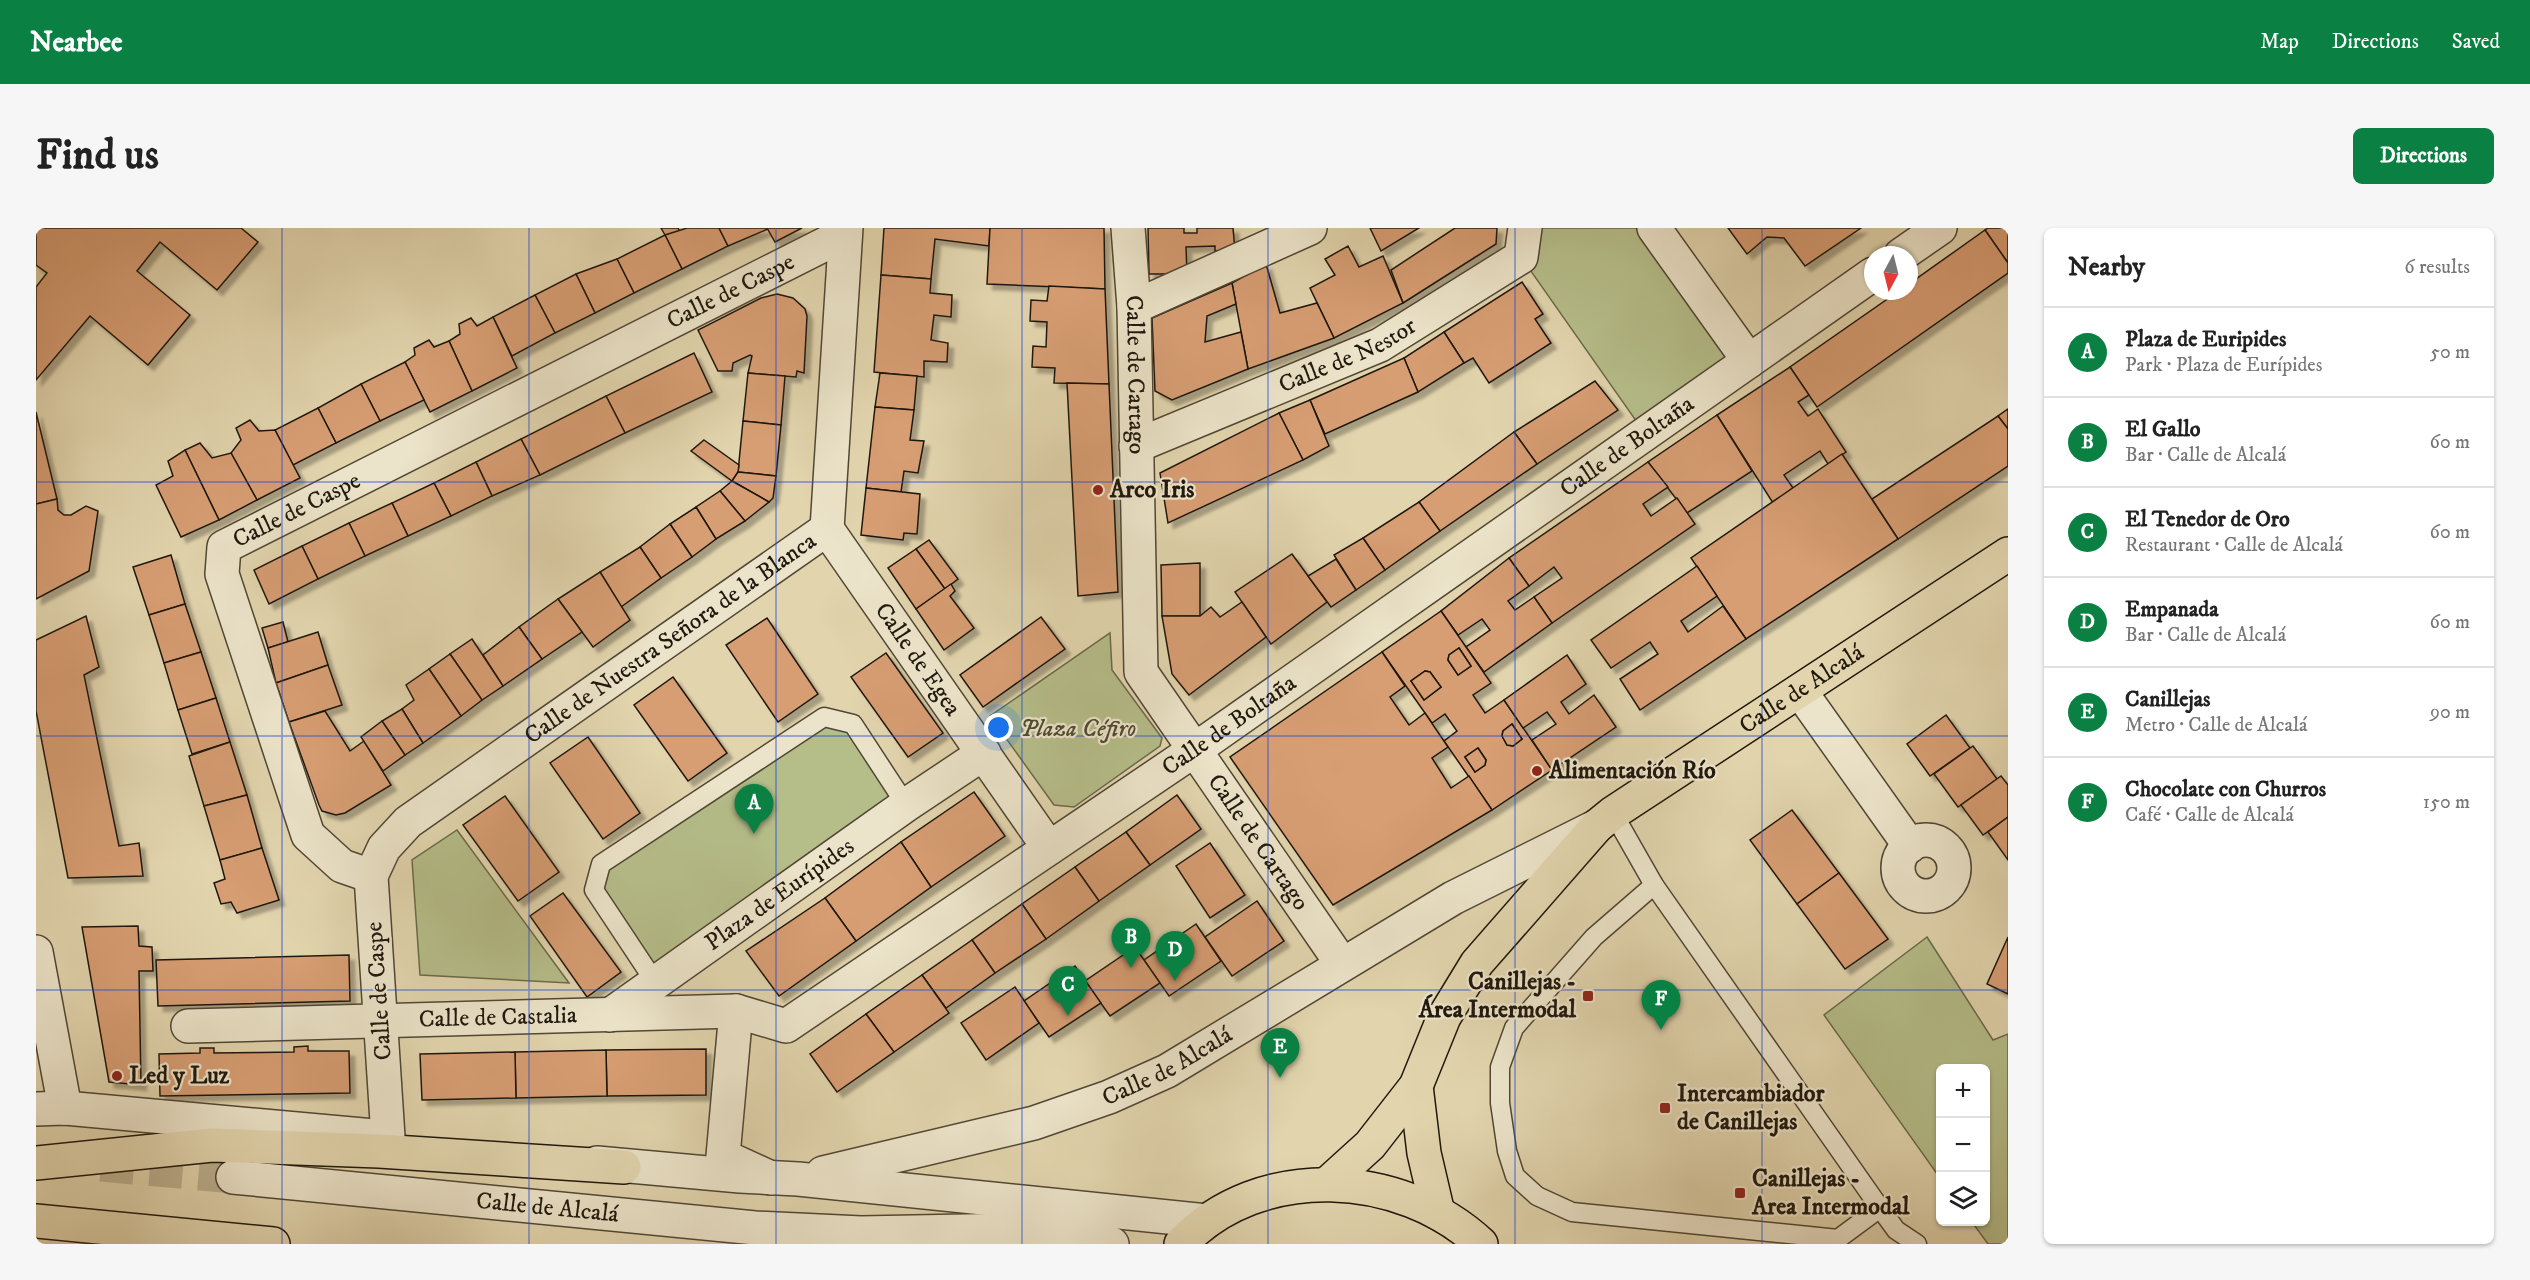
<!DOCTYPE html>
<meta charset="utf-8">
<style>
:root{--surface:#fff;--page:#f6f6f6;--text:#222;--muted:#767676;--line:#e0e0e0;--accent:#0b8043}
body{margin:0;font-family:"IM FELL DW Pica",serif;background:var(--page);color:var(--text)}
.controls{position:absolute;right:18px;bottom:18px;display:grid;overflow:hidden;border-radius:9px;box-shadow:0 2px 4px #0004}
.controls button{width:54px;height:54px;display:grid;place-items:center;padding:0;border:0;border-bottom:2px solid var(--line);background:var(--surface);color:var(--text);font:30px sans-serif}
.compass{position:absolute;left:1828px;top:18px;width:54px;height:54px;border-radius:50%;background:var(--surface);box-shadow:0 2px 4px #0004;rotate:187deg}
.you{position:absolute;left:963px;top:500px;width:21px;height:21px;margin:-15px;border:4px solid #fff;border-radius:50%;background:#1a73e8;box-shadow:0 0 0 9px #1a73e833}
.badge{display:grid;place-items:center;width:39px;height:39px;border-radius:50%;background:var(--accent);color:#fff;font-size:20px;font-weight:700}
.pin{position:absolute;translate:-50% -50px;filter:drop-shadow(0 2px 3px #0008)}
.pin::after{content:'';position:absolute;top:32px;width:21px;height:18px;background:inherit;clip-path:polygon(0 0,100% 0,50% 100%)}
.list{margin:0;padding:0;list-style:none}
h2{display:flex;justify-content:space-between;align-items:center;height:78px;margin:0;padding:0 24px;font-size:26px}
h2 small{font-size:20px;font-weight:400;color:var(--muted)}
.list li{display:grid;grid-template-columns:39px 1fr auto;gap:18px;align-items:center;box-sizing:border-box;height:90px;padding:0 24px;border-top:2px solid var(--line)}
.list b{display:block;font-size:22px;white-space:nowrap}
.list p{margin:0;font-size:20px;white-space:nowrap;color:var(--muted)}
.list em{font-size:20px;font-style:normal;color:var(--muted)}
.icon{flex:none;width:33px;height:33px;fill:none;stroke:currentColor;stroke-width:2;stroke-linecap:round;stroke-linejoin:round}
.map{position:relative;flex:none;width:1972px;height:1016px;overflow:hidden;border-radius:9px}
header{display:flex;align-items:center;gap:36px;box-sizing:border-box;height:84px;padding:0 30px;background:var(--accent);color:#fff}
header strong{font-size:28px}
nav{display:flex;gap:33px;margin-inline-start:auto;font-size:21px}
.intro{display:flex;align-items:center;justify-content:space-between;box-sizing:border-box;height:144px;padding:0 36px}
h1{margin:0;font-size:42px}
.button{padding:15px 27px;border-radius:9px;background:var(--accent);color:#fff;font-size:21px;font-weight:700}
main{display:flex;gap:36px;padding:0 36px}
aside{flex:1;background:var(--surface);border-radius:9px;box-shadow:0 2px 4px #0004}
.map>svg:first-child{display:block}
</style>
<header>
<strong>Nearbee</strong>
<nav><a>Map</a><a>Directions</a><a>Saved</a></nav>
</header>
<div class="intro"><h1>Find us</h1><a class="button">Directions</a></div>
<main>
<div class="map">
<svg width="1972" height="1016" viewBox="0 0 1972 1016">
<defs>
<filter id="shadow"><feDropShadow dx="5.5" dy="5.5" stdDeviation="1.5" flood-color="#0004"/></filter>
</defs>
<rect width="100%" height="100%" fill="#e2d5ae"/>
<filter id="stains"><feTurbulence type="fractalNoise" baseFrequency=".00333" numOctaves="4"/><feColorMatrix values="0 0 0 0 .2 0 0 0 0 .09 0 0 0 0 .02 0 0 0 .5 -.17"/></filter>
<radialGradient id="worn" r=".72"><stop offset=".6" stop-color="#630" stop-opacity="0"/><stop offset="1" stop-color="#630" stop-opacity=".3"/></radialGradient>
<g fill="#b5bd89" stroke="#6a6a4b" stroke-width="1.5">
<polygon points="1489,0 1618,0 1713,133 1610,207 1485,29"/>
<polygon points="1074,405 1076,442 1126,510 1124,518 1038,579 1018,577 954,488"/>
<polygon points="788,497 815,504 861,573 618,745 566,662 572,639"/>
<polygon points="421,602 533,755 384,747 376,632"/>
<polygon points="1891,709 1957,812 1972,806 1972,1016 1952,1016 1936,994 1950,994 1950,840 1904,840 1904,950 1788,787"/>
</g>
<g fill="#d79d73" stroke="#1f180d" stroke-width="1.5" fill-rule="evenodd" filter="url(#shadow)">
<polygon points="0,0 205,0 222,14 181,62 124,14 101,43 154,87 112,137 54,88 0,152 0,59 11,45 0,37"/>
<polygon points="625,0 642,0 644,4 629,7"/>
<polygon points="651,0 683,0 692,18 646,41 629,7"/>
<polygon points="683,0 731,0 732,1 692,18"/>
<polygon points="731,0 766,0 739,14"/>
<polygon points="848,0 954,0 953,18 899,11 895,51 845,47"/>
<polygon points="954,0 1068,0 1069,61 951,56"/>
<polygon points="1112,0 1148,0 1148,5 1161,5 1161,0 1197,0 1199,23 1179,23 1179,18 1150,19 1151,46 1113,46"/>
<polygon points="1334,0 1383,0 1345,23"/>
<polygon points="1419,0 1461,0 1460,16 1367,75 1355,42"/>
<polygon points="1692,0 1825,0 1769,38 1748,10 1731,9 1711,26"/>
<polygon points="1952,0 1972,0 1972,35 1949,2"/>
<polygon points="1949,2 1972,35 1972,45 1781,179 1754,139 1863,63 1873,63 1873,56"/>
<polygon points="629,7 646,41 598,65 581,31"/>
<polygon points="1312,18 1323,39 1347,28 1367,75 1298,110 1274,60 1299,47 1289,31"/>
<polygon points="581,31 598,65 559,85 540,46"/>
<polygon points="1230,36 1244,85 1281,75 1298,110 1212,141 1196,55"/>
<polygon points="540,46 559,85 519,105 499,67"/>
<polygon points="845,47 895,51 894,65 916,67 915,89 898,87 895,112 912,115 911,134 888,133 888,149 838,144"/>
<polygon points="1486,54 1507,86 1499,91 1515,115 1453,155 1437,130 1428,135 1408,104"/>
<polygon points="1196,55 1200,76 1171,88 1169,114 1205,104 1212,141 1136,172 1119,163 1116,90"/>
<polygon points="1013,58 1069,61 1073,156 1018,155 1019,140 996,139 997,118 1010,119 1011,94 994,93 995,72 1011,73"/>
<polygon points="741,66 757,70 769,81 771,88 768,145 761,143 760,149 712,145 716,128 714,127 697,135 696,143 682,143 662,102 725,70"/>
<polygon points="499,67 519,105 476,128 457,89"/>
<polygon points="457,89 481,140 436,163 413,113 424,106 423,96 435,90 441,98"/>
<polygon points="1408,104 1428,135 1382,164 1368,130"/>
<polygon points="393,112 398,119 413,113 436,163 394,184 369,134 379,127 378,120"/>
<polygon points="658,125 676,164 589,205 570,168"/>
<polygon points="1368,130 1382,164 1289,206 1274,172"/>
<polygon points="369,134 388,172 344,193 325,156"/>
<polygon points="1754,139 1773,167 1762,174 1772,188 1782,181 1810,224 1792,236 1784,223 1748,247 1757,260 1737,275 1681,187"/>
<polygon points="712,145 749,148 745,197 707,193"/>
<polygon points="844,145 881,148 878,182 839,179"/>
<polygon points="1559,153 1582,182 1501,236 1478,204"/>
<polygon points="1031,155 1073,156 1082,364 1042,368"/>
<polygon points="325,156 344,193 300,215 282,180"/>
<polygon points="570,168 589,205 504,247 485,211"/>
<polygon points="1274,172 1293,218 1267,232 1243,185"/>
<polygon points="839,179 878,182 874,212 888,213 882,245 868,243 865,264 830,260"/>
<polygon points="282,180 300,215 257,237 239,202"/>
<polygon points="1972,181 1972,201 1962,188"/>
<polygon points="0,184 21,271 0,276"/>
<polygon points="1243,185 1267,232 1132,295 1124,245"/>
<polygon points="1681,187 1716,243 1651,285 1612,234"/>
<polygon points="1962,188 1972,201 1972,238 1862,311 1836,271"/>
<polygon points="214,192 223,203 239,202 264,250 221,272 195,225 205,212 200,200"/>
<polygon points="707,193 745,197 740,248 702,244"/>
<polygon points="1478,204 1501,236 1404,303 1383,274"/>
<polygon points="485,211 504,247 456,268 440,234"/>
<polygon points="668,212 703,237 702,244 696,253 655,223"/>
<polygon points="164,215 176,230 195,225 221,272 183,292 149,222"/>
<polygon points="149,222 183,292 145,309 120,257 137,248 132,233"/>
<polygon points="1806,226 1862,311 1710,411 1655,330"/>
<polygon points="440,234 456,268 415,288 398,255"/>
<polygon points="1612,234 1632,259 1607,276 1615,288 1641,270 1659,296 1516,395 1498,369 1526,350 1518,339 1493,358 1473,330"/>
<polygon points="702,244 740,248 737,270 733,274 696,253"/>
<polygon points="696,253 733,274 709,293 684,263"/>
<polygon points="398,255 415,288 372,308 356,275"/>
<polygon points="830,260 884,266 881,306 868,305 867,312 825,307"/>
<polygon points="684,263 709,293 680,311 660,279"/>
<polygon points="21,271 22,282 28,287 35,287 50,278 62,283 53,343 0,371 0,276"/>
<polygon points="1383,274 1404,303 1349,342 1327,310"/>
<polygon points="356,275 372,308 329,328 313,295"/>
<polygon points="660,279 680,311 656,329 634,296"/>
<polygon points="313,295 329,328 282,351 266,318"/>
<polygon points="634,296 656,329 625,350 604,319"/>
<polygon points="1327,310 1349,342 1320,362 1298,327"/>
<polygon points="893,312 922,351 909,361 880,321"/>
<polygon points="266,318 282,351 233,376 218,342"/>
<polygon points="604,319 625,350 585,379 564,344"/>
<polygon points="880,321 909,361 880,381 852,340"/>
<polygon points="1256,326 1291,374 1235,416 1199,364"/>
<polygon points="135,327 149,376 113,387 97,339"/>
<polygon points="1473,330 1493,358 1472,373 1479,382 1498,369 1516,395 1448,444 1430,419 1454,402 1446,391 1422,407 1405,383"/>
<polygon points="1300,331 1320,362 1295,379 1272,348"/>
<polygon points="1164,335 1164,388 1126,388 1125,337"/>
<polygon points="1661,338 1681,368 1645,393 1652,404 1687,378 1710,411 1604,482 1584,451 1622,426 1614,414 1575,440 1555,412"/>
<polygon points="564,344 594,392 557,419 522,371"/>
<polygon points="915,356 919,363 914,368 938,400 908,422 880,381"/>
<polygon points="522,371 546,404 506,431 483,399"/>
<polygon points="1206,374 1230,409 1153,467 1136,446 1126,388 1164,388 1175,379 1184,389"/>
<polygon points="149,376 165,424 128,435 113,387"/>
<path d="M 1405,383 L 1455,455 L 1437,467 L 1449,485 L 1468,472 L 1516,542 L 1456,582 L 1408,513 L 1421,503 L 1409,486 L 1396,495 L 1346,424 ZM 1423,420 L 1435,438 L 1422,447 L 1412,432 L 1413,427 ZM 1389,443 L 1394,444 L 1405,459 L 1388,472 L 1375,453 ZM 1476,496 L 1486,511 L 1477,518 L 1471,517 L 1466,508 L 1467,503 ZM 1442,520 L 1450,532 L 1449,537 L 1439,544 L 1429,529 Z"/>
<polygon points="50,388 63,439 48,447 83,618 103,615 107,648 32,650 0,483 0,412"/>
<polygon points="1005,389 1029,421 947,479 924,447"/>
<polygon points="731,390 782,466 742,494 690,417"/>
<polygon points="247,394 252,414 232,420 226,400"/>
<polygon points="483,399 506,431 467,458 447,427"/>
<polygon points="282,404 292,437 240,455 232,420"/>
<polygon points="436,411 467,458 446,472 414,426"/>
<polygon points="1423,420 1435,438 1422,447 1412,432 1413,427"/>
<polygon points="165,424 180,470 142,482 128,435"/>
<polygon points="1346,424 1369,458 1354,469 1373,497 1389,485 1412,519 1396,530 1415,560 1433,548 1456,582 1297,677 1194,529"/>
<polygon points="850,425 907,505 872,529 815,449"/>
<polygon points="414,426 446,472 425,488 393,441"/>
<polygon points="1531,427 1550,456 1525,474 1533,486 1558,467 1580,499 1516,542 1496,512 1520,496 1511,484 1487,500 1468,472"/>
<polygon points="292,437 306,477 253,494 240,455"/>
<polygon points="393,441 425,488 387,515 366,481 378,472 370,457"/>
<polygon points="1389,443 1394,444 1405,459 1388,472 1375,453"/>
<polygon points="637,449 691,525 652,553 598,477"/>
<polygon points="180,470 194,514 156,526 142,482"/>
<polygon points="366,481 387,515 369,527 346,493"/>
<polygon points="289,483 314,523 328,513 355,557 309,585 300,587 286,583 283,577 253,494"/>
<polygon points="1910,487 1934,520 1894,548 1871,516"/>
<polygon points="346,493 369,527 347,543 325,509"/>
<polygon points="1476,496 1486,511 1477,518 1471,517 1466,508 1467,503"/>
<polygon points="552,509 604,585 567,611 514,535"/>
<polygon points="194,514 211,567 168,578 153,528"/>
<polygon points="1937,518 1961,551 1922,579 1898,546"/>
<polygon points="1442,520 1450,532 1449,537 1439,544 1429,529"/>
<polygon points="1965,548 1972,557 1972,589 1947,607 1925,577"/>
<polygon points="938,564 969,608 895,659 865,614"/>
<polygon points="211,567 226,620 184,632 168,578"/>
<polygon points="1141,567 1165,601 1114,637 1090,604"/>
<polygon points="469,568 523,644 482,673 427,597"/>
<polygon points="1756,582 1803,645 1761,676 1714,612"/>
<polygon points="1972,589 1972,632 1952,604"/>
<polygon points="1090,604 1114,637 1063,673 1039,639"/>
<polygon points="865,614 895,659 820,713 789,670"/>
<polygon points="1174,615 1209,667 1174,690 1140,638"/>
<polygon points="226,620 243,672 201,685 195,674 185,676 178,655 189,651 184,632"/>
<polygon points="1039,639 1063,673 1010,711 986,676"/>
<polygon points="1803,645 1852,711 1809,741 1761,676"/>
<polygon points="527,665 585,744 551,769 494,688"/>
<polygon points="789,670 820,713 743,768 710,723"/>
<polygon points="1221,673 1248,713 1196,748 1169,709"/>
<polygon points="986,676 1010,711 959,745 936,712"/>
<polygon points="1160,696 1185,733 1133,768 1108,732"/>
<polygon points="102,698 103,718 116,719 117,743 103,743 105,857 73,854 46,699"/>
<polygon points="1972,709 1972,766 1951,756"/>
<polygon points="936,712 959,745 910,780 886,747"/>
<polygon points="1099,719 1124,755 1074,788 1049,753"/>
<polygon points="313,727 314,773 122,778 120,732"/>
<polygon points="1039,738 1065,775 1013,809 988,773"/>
<polygon points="886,747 913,785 858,824 830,786"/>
<polygon points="979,759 1003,795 950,832 925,795"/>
<polygon points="830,786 858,824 801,864 774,826"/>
<polygon points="272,818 272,823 313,823 314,865 124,868 123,826 164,825 164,820 178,820 178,825 258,824 258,819"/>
<polygon points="670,821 670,867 571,868 570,822"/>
<polygon points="570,822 571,868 480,870 479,824"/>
<polygon points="479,824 480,870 386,872 384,826"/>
</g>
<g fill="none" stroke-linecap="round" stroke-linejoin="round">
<polyline stroke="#bbaf8e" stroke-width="33" stroke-dasharray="33 16" stroke-linecap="butt" points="65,937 197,949"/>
<g stroke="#504735" stroke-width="21">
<g id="service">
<polyline points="1577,585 1618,657 1844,980 1860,1002 1881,1016"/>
<polyline points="1618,657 1558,709 1478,800 1464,839 1464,875 1471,923 1479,948 1501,968 1536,984 1802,1011 1844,980"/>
<polyline points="619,754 558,662 565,636 788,489 817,496 870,577"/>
</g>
</g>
<g stroke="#504735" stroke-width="36">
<g id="minor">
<path id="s1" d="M 1092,0 L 1098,79 L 1105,444 L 1306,736"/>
<polyline points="1618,0 1713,133"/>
<polyline points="1865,27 1904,0"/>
<polyline points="1098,79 1274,0"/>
<path id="s2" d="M 1100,218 L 1344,117 L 1485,29 L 1489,0"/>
<path id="s3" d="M 791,301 L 1013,620"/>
<polyline points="1764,463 1874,618"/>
<circle cx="1890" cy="640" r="28"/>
<path id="s4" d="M 335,648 L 306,638 L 272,607 L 186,346 L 188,319 L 809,6"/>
<polyline points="0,724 29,880"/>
<path id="s5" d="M 574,787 L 870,577 L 948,525"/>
<path id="s6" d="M 152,798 L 700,783"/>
<polyline points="0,881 29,880 349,909"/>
<path id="s7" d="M 352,909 L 335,648 L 348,620 L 372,594 L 791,301 L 810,0"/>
<polyline points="561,935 704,948 762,951 1171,993"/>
<path id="s8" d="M 787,945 L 998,895 L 1073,869 L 1131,843 L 1417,670 L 1561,598"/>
<path id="s9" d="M 197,949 L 719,1000 L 825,1005 L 1041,1001 L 1076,1016"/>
<path id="s10" d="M 735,950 L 687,928 L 700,783 L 750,798 L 1157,523 L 1837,46"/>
</g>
</g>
<g stroke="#1f180d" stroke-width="36">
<g id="primary">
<polyline points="1380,858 1388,925 1402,985"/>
<path id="s11" d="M 1291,956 L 1334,917 L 1380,858 L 1408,789 L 1441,735 L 1561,598 L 1577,585 L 1972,326"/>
<path d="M 1145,1016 C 1223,933 1365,941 1445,1016"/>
</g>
</g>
<g stroke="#1f180d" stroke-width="36">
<g id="motorway">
<polyline points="0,935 176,917 343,923 588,939"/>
<polyline points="0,993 237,1016"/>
</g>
</g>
<use href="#service" stroke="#ece4ca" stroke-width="18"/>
<use href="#minor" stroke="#ece4ca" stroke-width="33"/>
<use href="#primary" stroke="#e2d5ae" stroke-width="33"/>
<use href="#motorway" stroke="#e2d5ae" stroke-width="33"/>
</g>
<path fill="none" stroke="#1d4ed8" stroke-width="1.5" stroke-opacity="0.55" d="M 246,0 L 246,1016M 493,0 L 493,1016M 740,0 L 740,1016M 986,0 L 986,1016M 1232,0 L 1232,1016M 1479,0 L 1479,1016M 1726,0 L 1726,1016M 0,254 L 1972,254M 0,508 L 1972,508M 0,762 L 1972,762"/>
<g fill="#8f2418" stroke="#ece4ca" stroke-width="2">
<circle cx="1062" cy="262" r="6"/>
<circle cx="1501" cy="543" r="6"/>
<rect x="1546" y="762" width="12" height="12" rx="3"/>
<circle cx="81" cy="848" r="6"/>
<rect x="1623" y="874" width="12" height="12" rx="3"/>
<rect x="1698" y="959" width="12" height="12" rx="3"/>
</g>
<g text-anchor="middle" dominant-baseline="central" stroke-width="4.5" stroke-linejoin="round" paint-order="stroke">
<g font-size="24" fill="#1f180d" stroke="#ece4ca">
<text stroke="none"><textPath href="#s4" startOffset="946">Calle de Caspe</textPath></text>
<text stroke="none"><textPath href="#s2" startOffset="230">Calle de Nestor</textPath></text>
<text stroke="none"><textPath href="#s1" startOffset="147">Calle de Cartago</textPath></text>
<text stroke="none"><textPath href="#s10" startOffset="1272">Calle de Boltaña</textPath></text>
<text stroke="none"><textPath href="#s4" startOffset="460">Calle de Caspe</textPath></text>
<text stroke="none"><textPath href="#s7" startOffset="648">Calle de Nuestra Señora de la Blanca</textPath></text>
<text stroke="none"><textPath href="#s3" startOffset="159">Calle de Egea</textPath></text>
<text stroke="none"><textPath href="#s11" startOffset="699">Calle de Alcalá</textPath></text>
<text stroke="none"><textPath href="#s10" startOffset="786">Calle de Boltaña</textPath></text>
<text stroke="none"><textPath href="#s1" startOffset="651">Calle de Cartago</textPath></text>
<text stroke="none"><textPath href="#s5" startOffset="208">Plaza de Eurípides</textPath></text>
<text transform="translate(343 763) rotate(-94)">Calle de Caspe</text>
<text stroke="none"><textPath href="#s6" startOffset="310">Calle de Castalia</textPath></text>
<text stroke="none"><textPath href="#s8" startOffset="362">Calle de Alcalá</textPath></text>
<text stroke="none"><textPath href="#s9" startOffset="316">Calle de Alcalá</textPath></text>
</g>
<g font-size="24" font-weight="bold" fill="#1f180d" stroke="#ece4ca" text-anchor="start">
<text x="1074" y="262">Arco Iris</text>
<text x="1513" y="543">Alimentación Río</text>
<text x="1540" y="754" text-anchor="end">Canillejas -<tspan x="1540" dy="28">Área Intermodal</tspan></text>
<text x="93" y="848">Led y Luz</text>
<text x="1641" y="866">Intercambiador<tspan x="1641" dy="28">de Canillejas</tspan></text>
<text x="1716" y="951">Canillejas -<tspan x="1716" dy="28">Area Intermodal</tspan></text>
</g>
<g font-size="24" font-style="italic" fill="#4c4a32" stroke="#ece4ca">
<text x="1042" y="501">Plaza Céfiro</text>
</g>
</g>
<rect width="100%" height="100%" filter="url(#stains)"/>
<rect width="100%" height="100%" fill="url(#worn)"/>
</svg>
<div class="controls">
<button>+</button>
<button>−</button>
<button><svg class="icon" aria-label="layers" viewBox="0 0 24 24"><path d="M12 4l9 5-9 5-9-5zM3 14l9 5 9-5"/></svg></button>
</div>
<svg class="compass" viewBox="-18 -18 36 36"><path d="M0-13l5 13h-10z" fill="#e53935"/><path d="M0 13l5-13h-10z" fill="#767676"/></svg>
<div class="you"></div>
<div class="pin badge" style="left:718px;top:606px">A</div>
<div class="pin badge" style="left:1095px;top:740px">B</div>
<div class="pin badge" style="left:1032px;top:788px">C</div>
<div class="pin badge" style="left:1139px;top:753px">D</div>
<div class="pin badge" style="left:1244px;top:850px">E</div>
<div class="pin badge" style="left:1625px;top:802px">F</div>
</div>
<aside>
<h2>Nearby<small>6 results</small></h2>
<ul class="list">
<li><span class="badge">A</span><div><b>Plaza de Euripides</b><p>Park · Plaza de Eurípides</p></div><em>50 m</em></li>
<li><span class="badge">B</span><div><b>El Gallo</b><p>Bar · Calle de Alcalá</p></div><em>60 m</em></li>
<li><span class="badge">C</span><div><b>El Tenedor de Oro</b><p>Restaurant · Calle de Alcalá</p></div><em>60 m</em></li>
<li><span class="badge">D</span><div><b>Empanada</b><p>Bar · Calle de Alcalá</p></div><em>60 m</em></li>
<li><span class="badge">E</span><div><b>Canillejas</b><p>Metro · Calle de Alcalá</p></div><em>90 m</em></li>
<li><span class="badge">F</span><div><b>Chocolate con Churros</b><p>Café · Calle de Alcalá</p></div><em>150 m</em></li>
</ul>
</aside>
</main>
